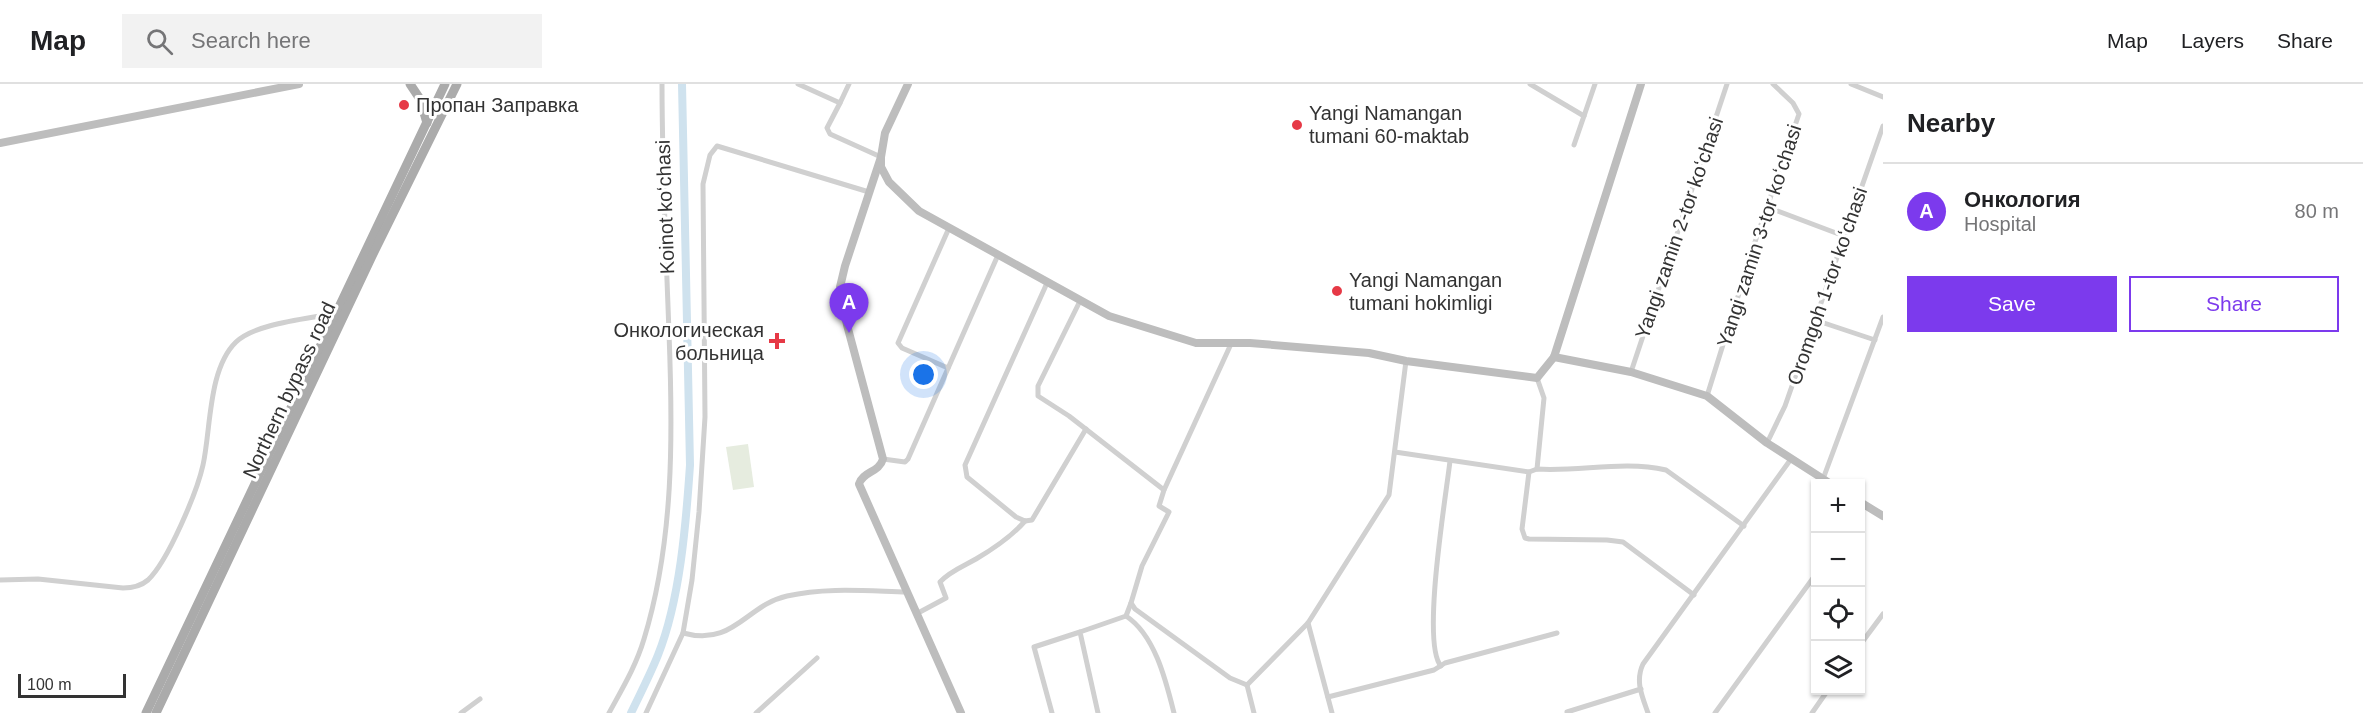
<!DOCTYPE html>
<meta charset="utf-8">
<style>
:root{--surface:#fff;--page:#f2f2f2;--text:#202124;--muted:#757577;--line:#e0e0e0;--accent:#7c3aed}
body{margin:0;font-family:Helvetica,sans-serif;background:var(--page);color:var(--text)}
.controls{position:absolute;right:18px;bottom:18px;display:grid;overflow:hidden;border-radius:0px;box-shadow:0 2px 4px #0004}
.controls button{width:54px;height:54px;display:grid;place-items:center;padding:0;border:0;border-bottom:2px solid var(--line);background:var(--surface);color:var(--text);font:30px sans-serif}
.scale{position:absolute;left:18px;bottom:15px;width:108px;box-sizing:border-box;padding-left:6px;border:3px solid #333;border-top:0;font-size:16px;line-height:21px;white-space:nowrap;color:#333;-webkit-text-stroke:4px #fff;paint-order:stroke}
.you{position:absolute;left:924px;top:291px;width:21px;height:21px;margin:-15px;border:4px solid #fff;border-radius:50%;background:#1a73e8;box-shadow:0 0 0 9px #1a73e833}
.badge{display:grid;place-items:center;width:39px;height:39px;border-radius:50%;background:var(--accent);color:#fff;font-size:20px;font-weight:700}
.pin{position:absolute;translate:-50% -50px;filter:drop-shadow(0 2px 3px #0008)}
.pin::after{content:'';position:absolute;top:32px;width:21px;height:18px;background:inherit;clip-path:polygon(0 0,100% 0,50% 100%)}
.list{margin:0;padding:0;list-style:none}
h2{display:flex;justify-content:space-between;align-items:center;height:78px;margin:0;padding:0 24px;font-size:26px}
h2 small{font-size:20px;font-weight:400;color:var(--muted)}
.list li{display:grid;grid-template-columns:39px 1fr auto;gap:18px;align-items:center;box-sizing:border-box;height:96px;padding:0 24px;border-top:2px solid var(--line)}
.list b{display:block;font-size:22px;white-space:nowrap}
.list p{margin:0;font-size:20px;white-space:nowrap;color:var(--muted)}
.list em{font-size:20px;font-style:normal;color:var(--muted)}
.actions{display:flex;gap:12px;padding:18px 24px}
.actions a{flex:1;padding:14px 0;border:2px solid var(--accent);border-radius:0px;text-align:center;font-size:21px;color:var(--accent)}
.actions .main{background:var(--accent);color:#fff}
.icon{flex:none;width:33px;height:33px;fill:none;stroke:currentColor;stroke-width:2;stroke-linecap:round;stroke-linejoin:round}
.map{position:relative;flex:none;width:1883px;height:629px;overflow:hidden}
header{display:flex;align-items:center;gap:36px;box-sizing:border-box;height:84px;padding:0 30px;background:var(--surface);border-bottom:2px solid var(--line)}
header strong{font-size:28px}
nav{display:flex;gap:33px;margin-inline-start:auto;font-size:21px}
.search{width:420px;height:54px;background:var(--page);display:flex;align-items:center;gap:15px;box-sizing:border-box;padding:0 21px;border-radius:0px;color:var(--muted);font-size:22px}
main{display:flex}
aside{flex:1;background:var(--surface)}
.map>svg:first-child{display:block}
</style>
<header>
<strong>Map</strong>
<div class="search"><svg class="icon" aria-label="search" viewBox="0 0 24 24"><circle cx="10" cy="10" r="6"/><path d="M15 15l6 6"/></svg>Search here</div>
<nav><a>Map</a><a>Layers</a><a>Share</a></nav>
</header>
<main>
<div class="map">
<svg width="1883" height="629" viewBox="0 0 1883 629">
<rect width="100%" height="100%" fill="#fff"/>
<polygon fill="#e6ecdf" points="748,360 754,403 733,406 726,363"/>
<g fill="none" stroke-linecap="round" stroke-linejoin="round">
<path stroke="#cfe2ee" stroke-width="8" d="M 631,629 C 640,610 650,591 658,571 C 680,516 686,440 690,381 L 682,0"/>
<g stroke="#d0d0d0" stroke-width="5">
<polyline points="798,0 840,19 827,44 830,50 881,73"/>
<polyline points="1530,0 1584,32"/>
<polyline points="1851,0 1883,13"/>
<polyline points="840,19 849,0"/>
<polyline points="1574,61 1595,0"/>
<polyline points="1767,123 1844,152"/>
<polyline points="1047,199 965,381 967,393 1016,433 1025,437 1032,436 1086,345"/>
<polyline points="1080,217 1038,302 1038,312 1069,332 1164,406"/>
<polyline points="1815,236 1875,256"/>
<polyline points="1231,260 1164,406 1159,422 1169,428 1142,482 1131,519 1135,525 1230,594 1247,601"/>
<polyline points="948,284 902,264 898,259 949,144"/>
<polyline points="1631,288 1727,0"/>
<polyline points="1707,312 1755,158 1799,30 1793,19 1773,0"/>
<polyline points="1767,359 1785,322 1883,42"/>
<path d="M 1395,368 L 1529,388 L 1537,385 C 1580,388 1623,376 1666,386 L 1744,442"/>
<polyline points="883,375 905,378 908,375 998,171"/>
<polyline points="1537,385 1544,314 1537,294"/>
<polyline points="1529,388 1522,445 1525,454 1529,455 1607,456 1623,458 1694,511"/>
<polyline points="1823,395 1883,233"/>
<polyline points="1860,428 1866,421"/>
<path d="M 0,496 L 38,495 L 123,504 C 132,504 141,502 148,496 C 168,477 197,408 203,381 C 211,345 208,285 236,258 C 256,239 308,235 336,229"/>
<path d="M 918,529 L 946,514 L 940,498 C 950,487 964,482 976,475 C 993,465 1013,451 1025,437"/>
<path d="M 1126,532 C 1155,551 1166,597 1174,629"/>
<polyline points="1308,539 1332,629"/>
<path d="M 683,549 C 734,563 746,521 787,512 C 826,503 867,507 907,508"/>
<polyline points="1860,561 1883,530"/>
<path d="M 1441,582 C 1421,560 1446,412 1450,377"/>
<polyline points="1247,601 1308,539 1389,411 1406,277"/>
<polyline points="1247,601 1254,629"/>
<polyline points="1328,613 1434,586 1445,579 1557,549"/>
<polyline points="1567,628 1641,605"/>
<polyline points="461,629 480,615"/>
<path d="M 609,629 C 622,605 636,582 644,555 C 674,457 673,351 669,249 C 666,166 662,83 662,0"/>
<polyline points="646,629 683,549 692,496 699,428 705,333 703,100 710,71 717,62 869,108"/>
<polyline points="756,629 817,574"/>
<polyline points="1052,629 1034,563 1080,548"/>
<polyline points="1098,629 1080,548 1126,532 1131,519"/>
<path d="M 1648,629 C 1642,612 1635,597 1643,580 L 1791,375"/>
<polyline points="1715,629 1816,490"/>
<polyline points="1812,629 1828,606"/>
</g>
<g stroke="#bdbdbd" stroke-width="8">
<path d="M 908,0 L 885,49 L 881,73 L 845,182 L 840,203 L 847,241 L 883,375 C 879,389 863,387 859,400 L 961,629"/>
<polyline points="0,59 299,0"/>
<polyline points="881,73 881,83 889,98 919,127 1109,232 1196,259 1250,259 1369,269 1406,277 1537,294 1554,273 1641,0"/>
<polyline points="1554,273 1631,288 1707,312 1767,359 1831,400"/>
<polyline points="1860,418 1883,432"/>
</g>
<g stroke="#ababab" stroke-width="9">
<polyline points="410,0 420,15 427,39"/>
<polyline points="146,629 445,0"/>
<polyline points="156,629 372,172 457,0"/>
</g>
</g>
<g fill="#e63946" stroke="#fff" stroke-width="2">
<circle cx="404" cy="21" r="6"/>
<circle cx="1297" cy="41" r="6"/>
<circle cx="1337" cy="207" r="6"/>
<path d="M774 248h6v6h6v6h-6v6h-6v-6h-6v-6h6z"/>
</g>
<g text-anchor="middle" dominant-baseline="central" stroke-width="6" stroke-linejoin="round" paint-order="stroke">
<g font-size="20" fill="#333" stroke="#fff" text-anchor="start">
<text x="416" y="21">Пропан Заправка</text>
<text x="1309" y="29">Yangi Namangan<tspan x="1309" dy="23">tumani 60-maktab</tspan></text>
<text x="1349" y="196">Yangi Namangan<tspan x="1349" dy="23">tumani hokimligi</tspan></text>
<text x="764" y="246" text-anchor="end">Онкологическая<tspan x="764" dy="23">больница</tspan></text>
</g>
<g font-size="20" fill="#333" stroke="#fff">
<text transform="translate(665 123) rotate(-92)">Koinot koʻchasi</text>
<text transform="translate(1679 144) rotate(-71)">Yangi zamin 2-tor koʻchasi</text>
<text transform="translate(1759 152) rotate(-72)">Yangi zamin 3-tor koʻchasi</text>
<text transform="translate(1827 202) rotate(-71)">Oromgoh 1-tor koʻchasi</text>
<text transform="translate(289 306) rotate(-65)">Northern bypass road</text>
</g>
</g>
</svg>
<div class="controls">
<button>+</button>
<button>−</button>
<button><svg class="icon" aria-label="locate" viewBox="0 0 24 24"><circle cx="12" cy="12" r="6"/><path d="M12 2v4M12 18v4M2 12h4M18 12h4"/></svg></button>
<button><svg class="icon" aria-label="layers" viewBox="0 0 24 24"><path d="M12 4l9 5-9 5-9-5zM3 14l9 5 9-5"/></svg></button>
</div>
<div class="scale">100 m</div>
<div class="you"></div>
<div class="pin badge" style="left:849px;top:249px">A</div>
</div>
<aside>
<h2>Nearby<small></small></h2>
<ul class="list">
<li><span class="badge">A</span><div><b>Онкология</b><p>Hospital</p></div><em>80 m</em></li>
</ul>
<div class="actions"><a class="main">Save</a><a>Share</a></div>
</aside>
</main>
